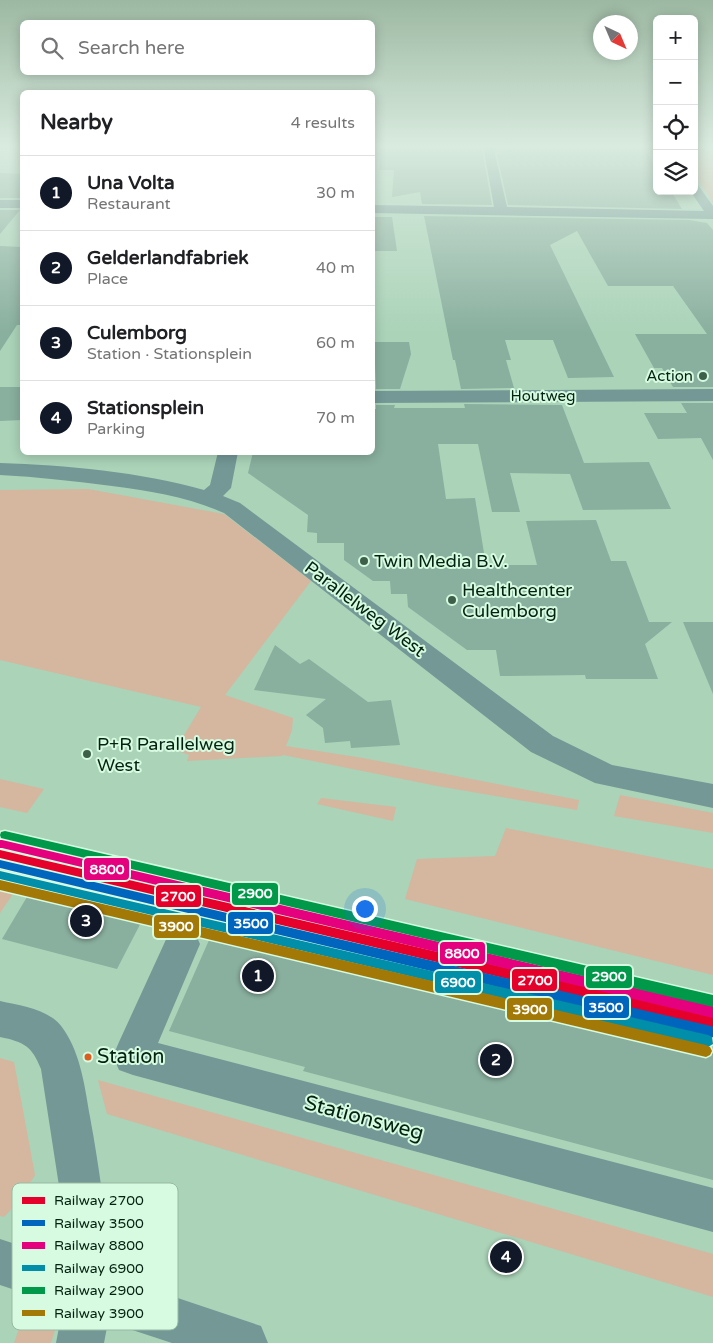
<!DOCTYPE html>
<meta charset="utf-8">
<style>
:root{--surface:#fff;--page:#f6f6f6;--text:#202124;--muted:#757577;--line:#e0e0e0;--accent:#111827}
body{margin:0;font-family:"Varela Round",sans-serif;background:var(--page);color:var(--text)}
.controls{position:absolute;right:15px;top:15px;display:grid;overflow:hidden;border-radius:8px;box-shadow:0 2px 12px #0003}
.controls button{width:45px;height:45px;display:grid;place-items:center;padding:0;border:0;border-bottom:1px solid var(--line);background:var(--surface);color:var(--text);font:25px sans-serif}
.compass{position:absolute;left:593px;top:15px;width:45px;height:45px;border-radius:50%;background:var(--surface);box-shadow:0 2px 12px #0003;rotate:136deg}
.you{position:absolute;left:364px;top:908px;width:18px;height:18px;margin:-12px;border:4px solid #fff;border-radius:50%;background:#1a73e8;box-shadow:0 0 0 8px #1a73e833}
.badge{display:grid;place-items:center;width:32px;height:32px;border-radius:50%;background:var(--accent);color:#fff;font-size:16px;font-weight:700}
.pin{position:absolute;translate:-50% -50%;border:2px solid #fff;box-shadow:0 1px 5px #0006}
.list{margin:0;padding:0;list-style:none}
h2{display:flex;justify-content:space-between;align-items:center;height:65px;margin:0;padding:0 20px;font-size:21px}
h2 small{font-size:16px;font-weight:400;color:var(--muted)}
.list li{display:grid;grid-template-columns:32px 1fr auto;gap:15px;align-items:center;box-sizing:border-box;height:75px;padding:0 20px;border-top:1px solid var(--line)}
.list b{display:block;font-size:19px;white-space:nowrap}
.list p{margin:0;font-size:16px;white-space:nowrap;color:var(--muted)}
.list em{font-size:16px;font-style:normal;color:var(--muted)}
.icon{flex:none;width:28px;height:28px;fill:none;stroke:currentColor;stroke-width:2;stroke-linecap:round;stroke-linejoin:round}
.map{position:relative;flex:none;width:713px;height:1343px;overflow:hidden}
.search{position:absolute;background:var(--surface);box-shadow:0 2px 12px #0003;left:20px;top:20px;width:355px;height:55px;display:flex;align-items:center;gap:12px;box-sizing:border-box;padding:0 18px;border-radius:8px;color:var(--muted);font-size:19px}
.panel{position:absolute;background:var(--surface);box-shadow:0 2px 12px #0003;left:20px;top:90px;width:355px;height:365px;border-radius:8px}
.map>svg:first-child{display:block}
</style>
<div class="map">
<svg width="713" height="1343" viewBox="0 0 713 1343">
<rect width="100%" height="100%" fill="#aad3b8"/>
<g fill="#d5b69f">
<polygon points="694,145 709,145 713,157 713,203 694,173"/>
<polygon points="88,489 224,514 311,581 225,695 293,718 292,730 286,746 363,758 579,800 577,810 437,786 283,755 282,756 187,761 189,755 175,750 201,707 0,660 0,490"/>
<polygon points="0,779 44,789 27,813 0,807"/>
<polygon points="620,795 713,813 713,833 614,816"/>
<polygon points="321,798 396,807 393,821 317,804"/>
<polygon points="506,828 713,869 713,975 405,899 417,859 495,856"/>
<polygon points="0,883 17,888 0,913"/>
<polygon points="0,1058 14,1062 35,1175 19,1201 4,1217 0,1216"/>
<polygon points="98,1080 713,1254 713,1297 107,1114"/>
<polygon points="22,1321 56,1327 51,1343 14,1343"/>
</g>
<g fill="#89af9e">
<polygon points="382,145 481,145 492,205 422,204 420,192 392,197 394,170 379,170"/>
<polygon points="495,145 642,145 657,169 657,191 671,191 682,209 508,205"/>
<polygon points="0,173 22,174 22,198 0,198"/>
<polygon points="0,210 20,210 0,234"/>
<polygon points="424,216 689,220 707,223 713,230 713,387 673,387 662,368 654,368 635,334 707,334 673,286 608,286 577,231 550,245 614,377 568,378 553,340 505,340 511,360 506,360 514,388 461,389 455,360 453,360"/>
<polygon points="372,217 392,217 397,251 372,251"/>
<polygon points="0,246 22,247 22,325 17,325 0,351"/>
<polygon points="374,342 409,342 411,354 400,389 376,389"/>
<polygon points="0,387 22,387 22,420 0,421"/>
<polygon points="681,403 713,403 713,460 701,438 658,439 644,413 687,413"/>
<polygon points="464,404 562,405 584,463 649,462 671,509 583,510 570,474 510,473 520,512 492,512 478,444 438,444 446,499 475,498 486,565 537,565 526,521 596,520 611,561 626,561 649,622 672,622 645,644 658,679 586,679 585,675 500,676 496,650 467,650 408,607 407,594 391,594 390,581 373,581 344,560 344,543 317,543 317,533 307,532 308,515 248,473 253,452 372,452 372,409 376,409 376,405 395,405 394,408 465,408"/>
<polygon points="683,622 713,622 713,694"/>
<polygon points="275,645 300,664 309,659 368,702 391,700 400,745 351,748 350,741 325,743 323,728 306,715 326,699 254,690"/>
<polygon points="37,880 149,907 117,969 2,939"/>
<polygon points="213,931 249,941 248,944 367,973 369,969 713,1053 713,1180 303,1071 305,1067 169,1031"/>
</g>
<g fill="none" stroke-linecap="round" stroke-linejoin="round">
<g fill="#739896" fill-rule="evenodd">
<polygon points="483,145 493,145 507,207 704,211 690,191 694,191 694,184 698,185 713,206 713,219 372,213 372,205 494,207"/>
<rect x="0" y="200" width="22" height="8"/>
<polygon points="713,389 713,401 372,403 372,391"/>
<path d="M 218,452 L 238,452 L 231,488 L 223,496 L 240,503 L 553,736 L 612,765 L 713,784 L 713,808 L 595,783 L 531,752 L 224,513 C 188,497 150,491 112,486 C 75,481 37,477 0,475 L 0,463 C 65,465 141,472 204,490 L 210,485 Z"/>
<polygon points="182,928 195,933 200,944 158,1043 713,1188 713,1232 133,1075 119,1070 113,1056 119,1042 169,933"/>
<path d="M 0,1001 C 22,1006 51,1009 64,1030 C 81,1055 85,1088 90,1117 C 100,1171 106,1221 112,1276 L 261,1326 L 268,1343 L 172,1343 L 108,1322 L 104,1343 L 56,1343 L 63,1306 L 0,1285 L 0,1239 L 64,1260 L 59,1186 L 41,1069 C 32,1046 24,1042 0,1037 Z"/>
</g>
<g stroke="#d7fbe1" stroke-width="3">
<polygon id="rail-1" points="0,850 713,1016 713,1028 0,858"/>
</g>
<g stroke="#d7fbe1" stroke-width="3">
<polygon id="rail-2" points="0,860 711,1026 713,1027 713,1037 711,1038 0,868"/>
</g>
<g stroke="#d7fbe1" stroke-width="3">
<polygon id="rail-3" points="0,840 2,840 713,1006 713,1018 2,848 0,848"/>
</g>
<g stroke="#d7fbe1" stroke-width="3">
<polygon id="rail-4" points="0,871 708,1035 712,1037 713,1044 708,1047 0,879"/>
</g>
<g stroke="#d7fbe1" stroke-width="3">
<polygon id="rail-5" points="5,831 713,995 713,1007 5,839 1,838 0,835 1,832"/>
</g>
<g stroke="#d7fbe1" stroke-width="3">
<polygon id="rail-6" points="0,880 706,1045 710,1047 712,1051 710,1055 706,1057 0,890"/>
</g>
<use href="#rail-1" fill="#e4002b" fill-rule="evenodd"/>
<use href="#rail-2" fill="#0065bd" fill-rule="evenodd"/>
<use href="#rail-3" fill="#e5007d" fill-rule="evenodd"/>
<use href="#rail-4" fill="#018ea8" fill-rule="evenodd"/>
<use href="#rail-5" fill="#00994a" fill-rule="evenodd"/>
<use href="#rail-6" fill="#a27806" fill-rule="evenodd"/>
</g>
<linearGradient id="sky" x2="0" y2="1"><stop stop-color="#9cb8a2"/><stop offset="0.44" stop-color="#d9ebdf"/><stop offset="1" stop-color="#d9ebdf" stop-opacity="0"/></linearGradient>
<rect width="713" height="333" fill="url(#sky)"/>
<g fill="#3d604b" stroke="#d7fbe1" stroke-width="2">
<circle cx="703" cy="376" r="5"/>
<circle cx="364" cy="561" r="5"/>
<circle cx="452" cy="600" r="5"/>
<circle cx="87" cy="754" r="5"/>
</g>
<circle fill="#da5e20" stroke="#d7fbe1" stroke-width="2" cx="88" cy="1057" r="4.5"/>
<g text-anchor="middle" dominant-baseline="central" stroke-width="4" stroke-linejoin="round" paint-order="stroke">
<g font-size="15" fill="#032210" stroke="#d7fbe1" text-anchor="end">
<text x="693" y="376">Action</text>
</g>
<g font-size="15" fill="#032210" stroke="#d7fbe1">
<text x="543" y="396">Houtweg</text>
</g>
<g font-size="18" fill="#032210" stroke="#d7fbe1" text-anchor="start">
<text x="374" y="561">Twin Media B.V.</text>
<text x="462" y="590">Healthcenter<tspan x="462" dy="21">Culemborg</tspan></text>
<text x="97" y="744">P+R Parallelweg<tspan x="97" dy="21">West</tspan></text>
</g>
<g font-size="18" fill="#032210" stroke="#d7fbe1">
<text transform="translate(365 609) rotate(37)">Parallelweg West</text>
</g>
<g font-size="20" fill="#032210" stroke="#d7fbe1" text-anchor="start">
<text x="97" y="1057">Station</text>
</g>
<g font-size="21" fill="#032210" stroke="#d7fbe1">
<text transform="translate(364 1118) rotate(15)">Stationsweg</text>
</g>
</g>
<rect x="12" y="1183" width="166" height="147" rx="8" fill="#d7fbe1" stroke="#97baa2" stroke-width="1"/>
<rect x="22" y="1197" width="23" height="7" fill="#e4002b"/>
<rect x="22" y="1220" width="23" height="6" fill="#0065bd"/>
<rect x="22" y="1242" width="23" height="7" fill="#e5007d"/>
<rect x="22" y="1265" width="23" height="6" fill="#018ea8"/>
<rect x="22" y="1287" width="23" height="7" fill="#00994a"/>
<rect x="22" y="1310" width="23" height="6" fill="#a27806"/>
<g font-size="14" fill="#032210">
<text x="54" y="1205">Railway 2700</text>
<text x="54" y="1228">Railway 3500</text>
<text x="54" y="1250">Railway 8800</text>
<text x="54" y="1273">Railway 6900</text>
<text x="54" y="1295">Railway 2900</text>
<text x="54" y="1318">Railway 3900</text>
</g>
<g stroke="#d7fbe1" stroke-width="2">
<rect x="83" y="857" width="47" height="24" rx="5" fill="#e5007d"/>
<rect x="231" y="882" width="48" height="24" rx="5" fill="#00994a"/>
<rect x="155" y="884" width="47" height="24" rx="5" fill="#e4002b"/>
<rect x="227" y="911" width="47" height="24" rx="5" fill="#0065bd"/>
<rect x="153" y="914" width="47" height="25" rx="5" fill="#a27806"/>
<rect x="439" y="941" width="47" height="24" rx="5" fill="#e5007d"/>
<rect x="585" y="965" width="48" height="24" rx="5" fill="#00994a"/>
<rect x="511" y="968" width="47" height="24" rx="5" fill="#e4002b"/>
<rect x="434" y="970" width="48" height="24" rx="5" fill="#018ea8"/>
<rect x="583" y="995" width="47" height="24" rx="5" fill="#0065bd"/>
<rect x="506" y="997" width="47" height="24" rx="5" fill="#a27806"/>
</g>
<g font-size="14" text-anchor="middle" font-weight="bold" fill="#fff">
<text x="107" y="874">8800</text>
<text x="255" y="898">2900</text>
<text x="178" y="901">2700</text>
<text x="251" y="928">3500</text>
<text x="176" y="931">3900</text>
<text x="462" y="958">8800</text>
<text x="609" y="981">2900</text>
<text x="535" y="985">2700</text>
<text x="458" y="987">6900</text>
<text x="606" y="1012">3500</text>
<text x="530" y="1014">3900</text>
</g>
</svg>
<div class="controls">
<button>+</button>
<button>−</button>
<button><svg class="icon" aria-label="locate" viewBox="0 0 24 24"><circle cx="12" cy="12" r="6"/><path d="M12 2v4M12 18v4M2 12h4M18 12h4"/></svg></button>
<button><svg class="icon" aria-label="layers" viewBox="0 0 24 24"><path d="M12 4l9 5-9 5-9-5zM3 14l9 5 9-5"/></svg></button>
</div>
<svg class="compass" viewBox="-18 -18 36 36"><path d="M0-13l5 13h-10z" fill="#e53935"/><path d="M0 13l5-13h-10z" fill="#757577"/></svg>
<div class="you"></div>
<div class="pin badge" style="left:258px;top:976px">1</div>
<div class="pin badge" style="left:496px;top:1060px">2</div>
<div class="pin badge" style="left:86px;top:921px">3</div>
<div class="pin badge" style="left:506px;top:1257px">4</div>
<div class="search"><svg class="icon" aria-label="search" viewBox="0 0 24 24"><circle cx="10" cy="10" r="6"/><path d="M15 15l6 6"/></svg>Search here</div>
<section class="panel">
<h2>Nearby<small>4 results</small></h2>
<ul class="list">
<li><span class="badge">1</span><div><b>Una Volta</b><p>Restaurant</p></div><em>30 m</em></li>
<li><span class="badge">2</span><div><b>Gelderlandfabriek</b><p>Place</p></div><em>40 m</em></li>
<li><span class="badge">3</span><div><b>Culemborg</b><p>Station · Stationsplein</p></div><em>60 m</em></li>
<li><span class="badge">4</span><div><b>Stationsplein</b><p>Parking</p></div><em>70 m</em></li>
</ul>
</section>
</div>
